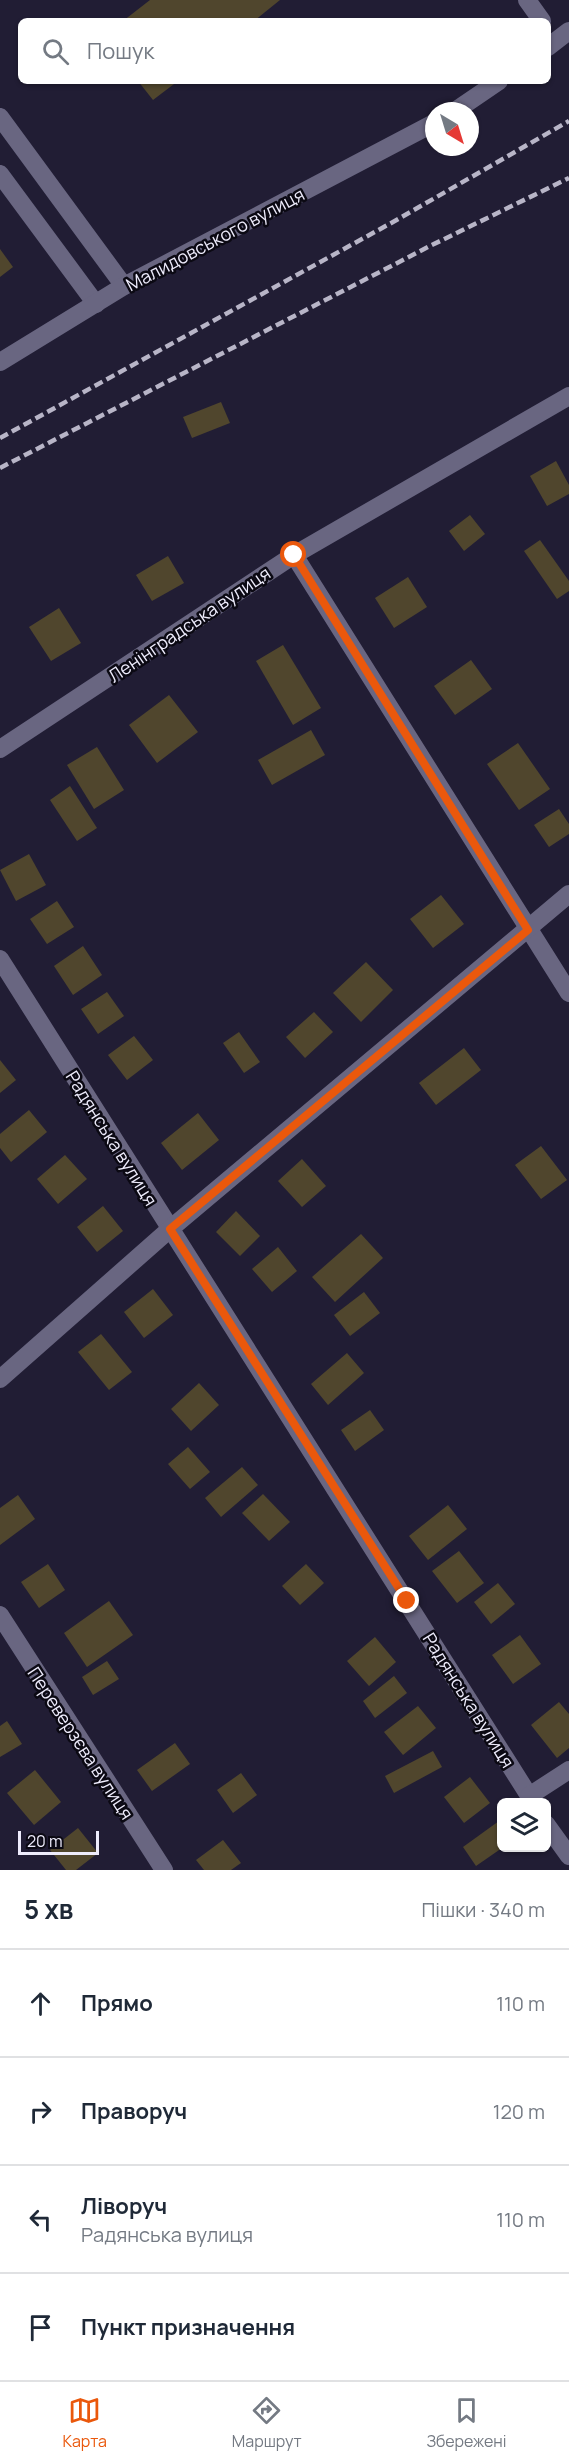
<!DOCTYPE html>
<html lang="uk">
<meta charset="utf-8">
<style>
:root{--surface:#fff;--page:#f2f2f3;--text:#1f2937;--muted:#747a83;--line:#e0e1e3;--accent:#ea580c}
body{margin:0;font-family:Manrope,sans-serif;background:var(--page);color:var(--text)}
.controls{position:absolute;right:18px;bottom:18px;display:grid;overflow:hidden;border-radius:9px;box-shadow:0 2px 4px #0004}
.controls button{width:54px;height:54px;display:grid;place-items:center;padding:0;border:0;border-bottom:2px solid var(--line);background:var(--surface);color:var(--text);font:30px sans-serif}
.compass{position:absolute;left:425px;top:102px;width:54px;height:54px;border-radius:50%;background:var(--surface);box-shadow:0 2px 4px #0004;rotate:142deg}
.scale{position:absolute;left:18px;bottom:15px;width:81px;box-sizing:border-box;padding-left:6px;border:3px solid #eeecfc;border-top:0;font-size:16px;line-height:21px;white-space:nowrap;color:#eeecfc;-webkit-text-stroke:4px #0b0913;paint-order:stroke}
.stop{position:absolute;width:18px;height:18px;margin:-14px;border:4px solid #ea580c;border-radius:50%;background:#fff}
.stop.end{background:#ea580c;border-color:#fff;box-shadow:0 2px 6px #0008}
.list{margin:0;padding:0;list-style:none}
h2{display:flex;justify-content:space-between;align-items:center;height:78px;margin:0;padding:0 24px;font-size:26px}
h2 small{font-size:20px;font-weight:400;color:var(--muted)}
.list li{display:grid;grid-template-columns:39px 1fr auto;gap:18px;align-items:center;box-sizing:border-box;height:108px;padding:0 24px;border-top:2px solid var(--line)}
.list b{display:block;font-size:22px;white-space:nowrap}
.list p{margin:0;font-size:20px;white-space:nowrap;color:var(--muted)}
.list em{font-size:20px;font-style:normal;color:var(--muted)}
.icon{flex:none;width:33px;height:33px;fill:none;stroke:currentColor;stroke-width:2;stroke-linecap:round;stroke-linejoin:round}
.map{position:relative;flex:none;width:569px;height:1870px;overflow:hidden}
.search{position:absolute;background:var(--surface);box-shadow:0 2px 4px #0004;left:18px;right:18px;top:18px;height:66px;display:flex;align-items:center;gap:15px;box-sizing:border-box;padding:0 21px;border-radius:9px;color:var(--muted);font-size:22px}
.sheet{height:510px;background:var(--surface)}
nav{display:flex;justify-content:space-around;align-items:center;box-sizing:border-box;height:84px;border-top:2px solid var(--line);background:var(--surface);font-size:16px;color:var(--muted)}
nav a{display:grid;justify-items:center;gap:3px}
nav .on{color:var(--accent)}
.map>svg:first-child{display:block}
</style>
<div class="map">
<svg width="569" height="1870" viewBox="0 0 569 1870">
<rect width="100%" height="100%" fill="#211d34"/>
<g fill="#50462d">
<polygon points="150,0 280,0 254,21 123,21"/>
<polygon points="138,81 178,81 153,100"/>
<polygon points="0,249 13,267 0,277"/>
<polygon points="221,402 230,423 192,438 183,417"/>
<polygon points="556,461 569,485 569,494 547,506 530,476"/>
<polygon points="470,515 485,534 464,551 449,531"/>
<polygon points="540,540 569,581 569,591 557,599 524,551"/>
<polygon points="168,556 184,583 152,601 136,575"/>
<polygon points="408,577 427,607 394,628 375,598"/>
<polygon points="59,608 81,643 51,661 29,627"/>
<polygon points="283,645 321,708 293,725 256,661"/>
<polygon points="471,660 492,689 455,715 434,686"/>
<polygon points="169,695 198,732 157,763 129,725"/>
<polygon points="311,730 325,755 272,785 258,760"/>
<polygon points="518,743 550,789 519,810 487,764"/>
<polygon points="97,747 124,790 94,809 67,765"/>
<polygon points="70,786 97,828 77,841 50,800"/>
<polygon points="559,809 569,824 569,834 549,847 534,825"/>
<polygon points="29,854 46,885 16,901 0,870"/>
<polygon points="441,895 464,924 433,948 410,919"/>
<polygon points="57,901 74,927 47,944 30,919"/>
<polygon points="83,946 102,975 73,995 54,966"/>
<polygon points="366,962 393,990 361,1022 333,993"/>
<polygon points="107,992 124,1016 98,1034 81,1009"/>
<polygon points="314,1012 333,1032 305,1058 286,1037"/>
<polygon points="239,1032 260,1062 244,1073 223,1043"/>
<polygon points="134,1036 153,1060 127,1080 108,1055"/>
<polygon points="464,1048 481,1070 436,1105 419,1083"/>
<polygon points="0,1060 16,1080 0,1093"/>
<polygon points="29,1110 47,1132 11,1162 0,1148 0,1134"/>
<polygon points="198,1113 219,1140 182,1170 161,1143"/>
<polygon points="541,1146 567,1180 541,1199 515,1165"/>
<polygon points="65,1155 87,1179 58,1204 37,1179"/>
<polygon points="302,1159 326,1186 302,1207 278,1181"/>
<polygon points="103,1206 123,1231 97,1252 77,1227"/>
<polygon points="236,1211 260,1236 240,1256 216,1232"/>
<polygon points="361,1234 383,1258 335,1302 312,1277"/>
<polygon points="278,1247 297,1271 272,1292 252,1269"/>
<polygon points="153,1289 173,1315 144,1338 124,1312"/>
<polygon points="364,1292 380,1313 350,1336 334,1315"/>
<polygon points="101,1334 132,1372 109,1390 78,1352"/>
<polygon points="347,1353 364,1373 328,1405 311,1384"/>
<polygon points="199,1383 219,1405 191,1431 171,1409"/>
<polygon points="370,1410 384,1430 355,1451 341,1430"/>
<polygon points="188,1447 210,1472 190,1489 168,1464"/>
<polygon points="242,1467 258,1485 221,1517 205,1498"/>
<polygon points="263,1494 290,1522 269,1541 242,1513"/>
<polygon points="18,1495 35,1519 0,1545 0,1508"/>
<polygon points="448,1505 467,1529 428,1560 409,1536"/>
<polygon points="459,1551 484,1583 457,1603 432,1571"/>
<polygon points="48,1564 65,1590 39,1608 21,1582"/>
<polygon points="306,1564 324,1583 300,1605 282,1586"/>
<polygon points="498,1583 515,1604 491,1624 474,1602"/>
<polygon points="109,1601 133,1635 87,1667 64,1633"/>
<polygon points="520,1635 541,1664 513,1684 492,1655"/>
<polygon points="375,1637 396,1662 369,1686 347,1661"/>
<polygon points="107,1661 119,1679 93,1695 82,1677"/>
<polygon points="394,1676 407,1693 375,1718 363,1701"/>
<polygon points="559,1702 569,1714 569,1748 557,1758 531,1725"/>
<polygon points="418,1706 436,1728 403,1755 384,1732"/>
<polygon points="7,1721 22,1744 0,1757 0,1726"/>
<polygon points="175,1743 190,1764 152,1791 137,1770"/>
<polygon points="433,1751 442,1767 394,1793 385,1776"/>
<polygon points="35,1770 61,1802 34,1825 7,1793"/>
<polygon points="241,1773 257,1795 233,1813 217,1790"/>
<polygon points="470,1777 490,1803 464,1823 444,1797"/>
<polygon points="499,1821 502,1826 502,1848 476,1866 463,1847"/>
<polygon points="78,1828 98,1853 76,1870 66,1870 50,1850"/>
<polygon points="223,1840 241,1863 231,1870 204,1870 196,1860"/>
</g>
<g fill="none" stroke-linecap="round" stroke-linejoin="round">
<g stroke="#696681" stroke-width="18">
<polyline points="527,0 542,21"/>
<polyline points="548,47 569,31"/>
<polyline points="455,111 499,81"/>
<polyline points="0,117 124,286"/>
<polyline points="0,174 96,304"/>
<polyline points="0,362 124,286 434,123"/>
<polyline points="294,555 569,993"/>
<polyline points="0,749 294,555 569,396"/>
<polyline points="0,959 533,1802"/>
<polyline points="0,1379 170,1229 569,894"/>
<polyline points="0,1615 164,1870"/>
<polyline points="529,1796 569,1770"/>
<polyline points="546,1824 569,1856"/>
</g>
<g stroke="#b8b5c7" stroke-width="4.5" stroke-dasharray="9 4.5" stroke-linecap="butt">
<polyline points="0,438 393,222 569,121"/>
<polyline points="0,468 430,246 569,178"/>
</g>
</g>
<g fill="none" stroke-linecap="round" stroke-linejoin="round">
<polyline stroke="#ea580c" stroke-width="8" points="294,555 528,930 170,1229 407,1601"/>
</g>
<g text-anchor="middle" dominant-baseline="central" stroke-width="5" stroke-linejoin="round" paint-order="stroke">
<g font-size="18" fill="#eeecfc" stroke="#0b0913">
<text transform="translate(215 239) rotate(-28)">Малидовського вулиця</text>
<text transform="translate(189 624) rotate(-34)">Ленінградська вулиця</text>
<text transform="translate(112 1138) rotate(58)">Радянська вулиця</text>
<text transform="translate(469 1700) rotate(58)">Радянська вулиця</text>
<text transform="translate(81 1743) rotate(57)">Переверзєва вулиця</text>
</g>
</g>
</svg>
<div class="controls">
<button><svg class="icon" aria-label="layers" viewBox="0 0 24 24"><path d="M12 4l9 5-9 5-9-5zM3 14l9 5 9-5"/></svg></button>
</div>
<svg class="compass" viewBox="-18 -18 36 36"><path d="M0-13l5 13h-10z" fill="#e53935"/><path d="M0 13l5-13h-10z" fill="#747a83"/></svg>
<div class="scale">20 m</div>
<div class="stop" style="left:294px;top:555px"></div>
<div class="stop end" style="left:407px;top:1601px"></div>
<div class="search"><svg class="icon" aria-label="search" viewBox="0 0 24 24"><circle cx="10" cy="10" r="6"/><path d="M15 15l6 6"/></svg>Пошук</div>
</div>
<section class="sheet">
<h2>5 хв<small>Пішки · 340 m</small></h2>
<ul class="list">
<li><svg class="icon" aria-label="ahead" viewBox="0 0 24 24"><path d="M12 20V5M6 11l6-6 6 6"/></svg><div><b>Прямо</b></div><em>110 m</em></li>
<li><svg class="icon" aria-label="right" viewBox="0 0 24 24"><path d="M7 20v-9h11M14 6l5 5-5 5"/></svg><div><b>Праворуч</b></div><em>120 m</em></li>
<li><svg class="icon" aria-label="left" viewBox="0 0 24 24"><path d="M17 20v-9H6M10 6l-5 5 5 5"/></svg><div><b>Ліворуч</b><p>Радянська вулиця</p></div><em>110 m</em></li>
<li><svg class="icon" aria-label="arrive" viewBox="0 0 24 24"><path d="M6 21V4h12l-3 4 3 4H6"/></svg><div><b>Пункт призначення</b></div></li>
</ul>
</section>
<nav>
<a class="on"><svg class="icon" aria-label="map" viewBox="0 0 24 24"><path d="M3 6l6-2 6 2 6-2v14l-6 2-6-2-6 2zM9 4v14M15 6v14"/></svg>Карта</a>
<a><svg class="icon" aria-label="directions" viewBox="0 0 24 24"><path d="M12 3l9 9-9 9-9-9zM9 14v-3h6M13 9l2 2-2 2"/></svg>Маршрут</a>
<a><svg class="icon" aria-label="saved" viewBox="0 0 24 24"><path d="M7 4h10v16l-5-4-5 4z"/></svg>Збережені</a>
</nav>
